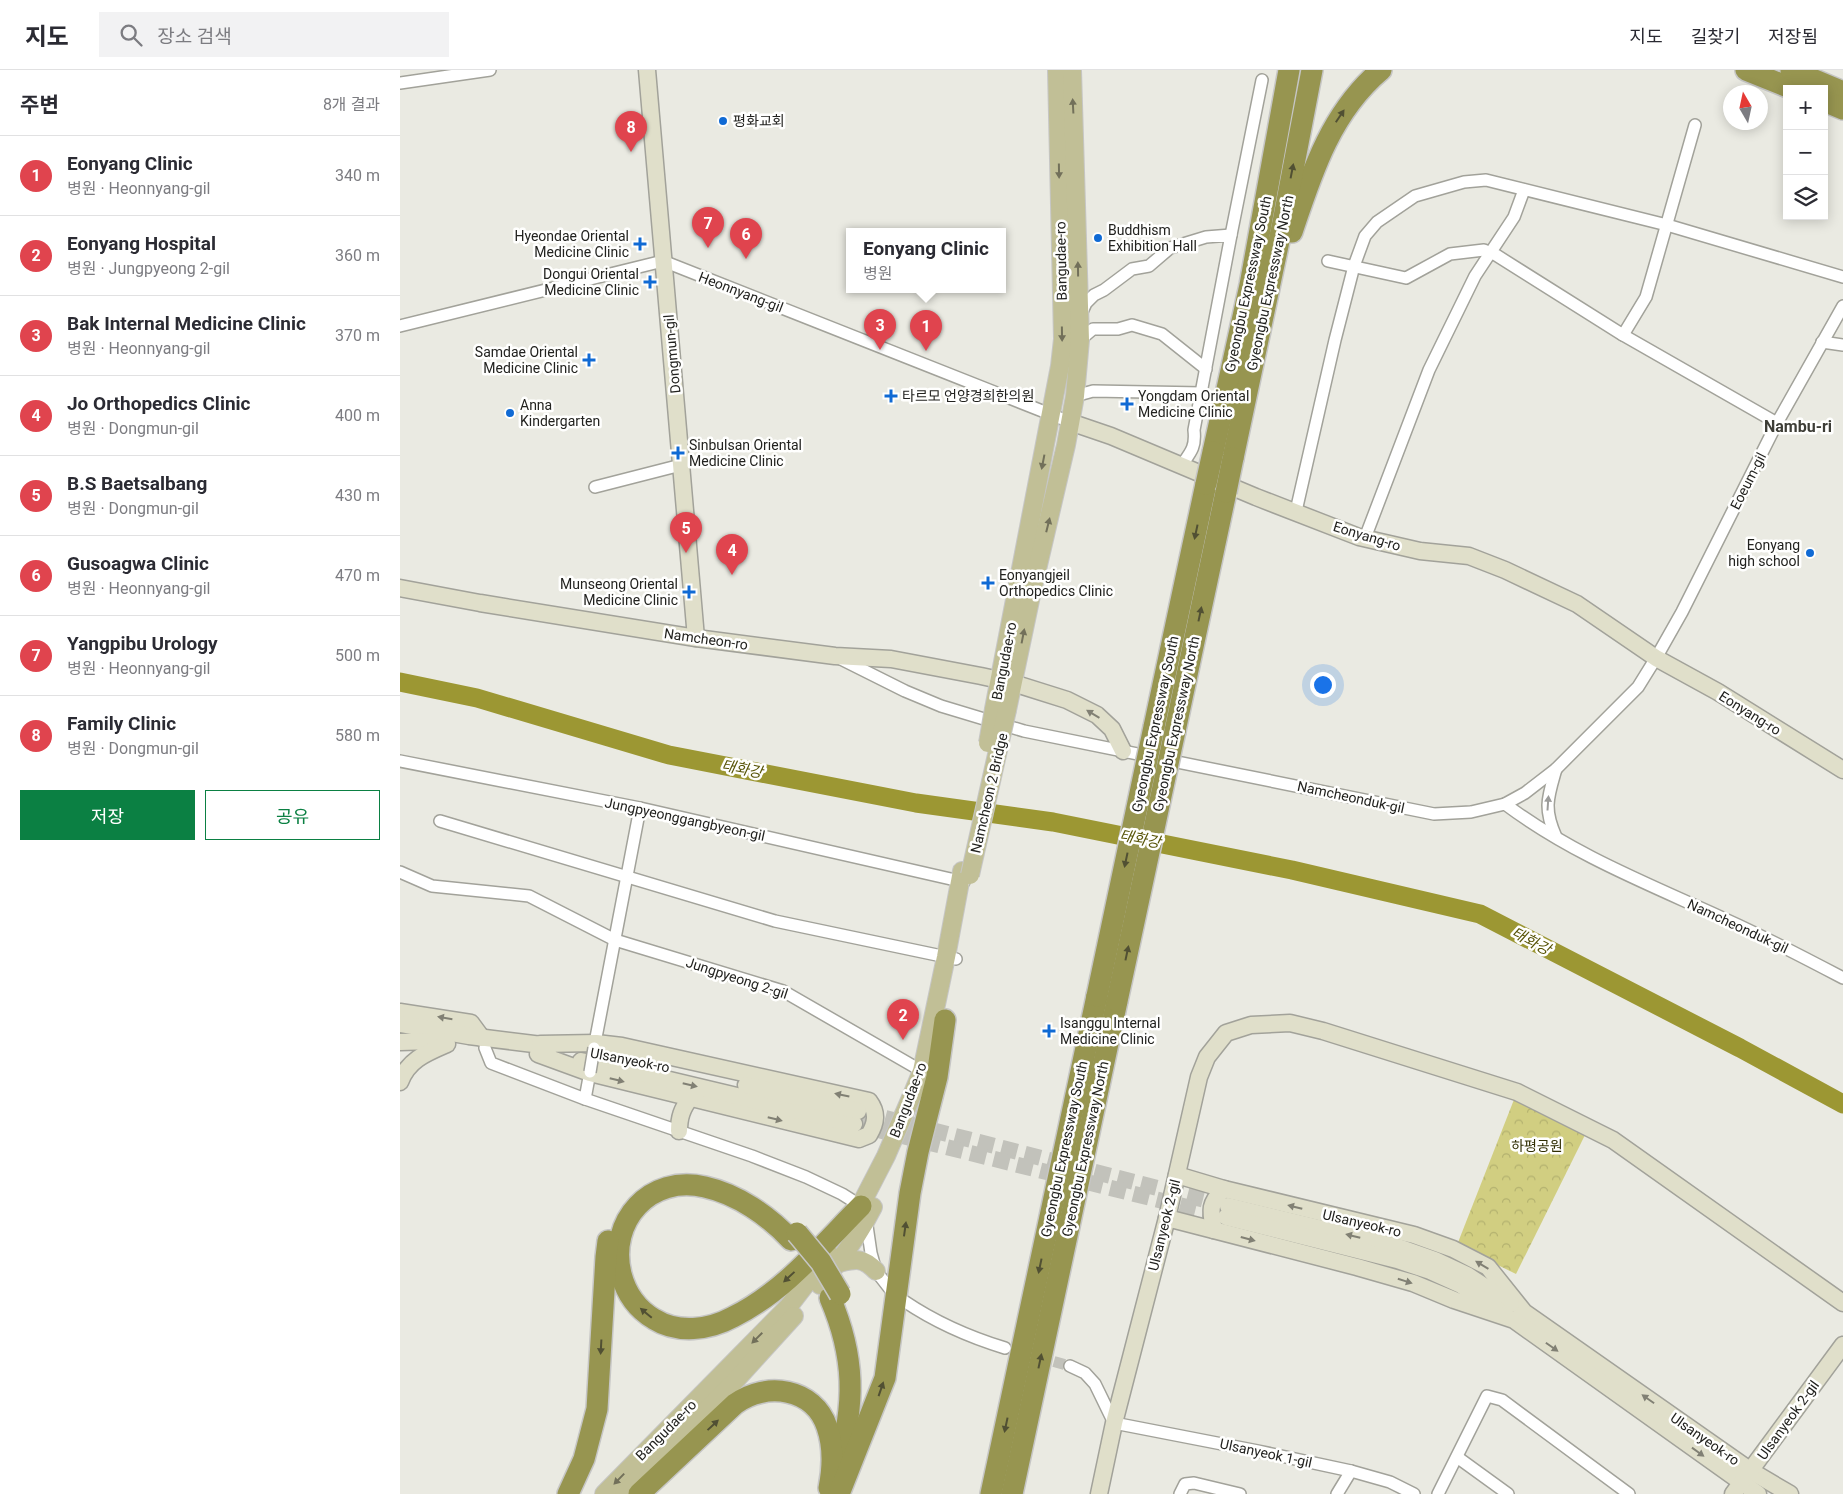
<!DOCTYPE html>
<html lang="ko">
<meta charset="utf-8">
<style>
:root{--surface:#fff;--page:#f2f2f3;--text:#2b2b33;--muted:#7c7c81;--line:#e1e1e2;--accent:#0b8043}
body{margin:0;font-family:Roboto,"Noto Sans KR",sans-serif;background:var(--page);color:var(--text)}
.controls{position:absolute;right:15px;top:15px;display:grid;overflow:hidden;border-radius:0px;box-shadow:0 2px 12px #0003}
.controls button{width:45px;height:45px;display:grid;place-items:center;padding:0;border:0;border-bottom:1px solid var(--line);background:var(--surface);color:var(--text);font:25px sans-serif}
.compass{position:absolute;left:1323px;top:15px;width:45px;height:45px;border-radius:50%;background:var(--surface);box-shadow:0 2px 12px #0003;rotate:351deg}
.you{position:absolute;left:922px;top:614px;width:18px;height:18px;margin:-12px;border:4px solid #fff;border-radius:50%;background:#1a73e8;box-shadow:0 0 0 8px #1a73e833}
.badge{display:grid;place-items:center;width:32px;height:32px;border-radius:50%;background:var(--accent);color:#fff;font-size:16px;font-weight:700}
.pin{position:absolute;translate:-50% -41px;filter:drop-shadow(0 1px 2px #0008)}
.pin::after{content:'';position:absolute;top:26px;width:18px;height:15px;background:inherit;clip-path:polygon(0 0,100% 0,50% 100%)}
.popup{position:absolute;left:446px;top:158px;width:160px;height:65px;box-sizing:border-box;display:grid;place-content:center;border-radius:0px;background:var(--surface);filter:drop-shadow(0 1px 4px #0005);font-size:16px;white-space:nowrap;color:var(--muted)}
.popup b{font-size:19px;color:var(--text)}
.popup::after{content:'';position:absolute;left:50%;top:100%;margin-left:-10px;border:10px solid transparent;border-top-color:var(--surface)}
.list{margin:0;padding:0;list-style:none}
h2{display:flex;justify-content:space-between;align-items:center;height:65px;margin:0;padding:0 20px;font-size:21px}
h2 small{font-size:16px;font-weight:400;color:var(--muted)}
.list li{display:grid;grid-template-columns:32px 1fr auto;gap:15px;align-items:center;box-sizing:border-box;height:80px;padding:0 20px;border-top:1px solid var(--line)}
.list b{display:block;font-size:19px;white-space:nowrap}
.list p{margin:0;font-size:16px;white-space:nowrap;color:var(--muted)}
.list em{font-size:16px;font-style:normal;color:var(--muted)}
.actions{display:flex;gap:10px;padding:15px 20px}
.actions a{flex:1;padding:11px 0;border:1px solid var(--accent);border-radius:0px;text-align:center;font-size:18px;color:var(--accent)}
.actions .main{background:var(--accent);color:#fff}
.icon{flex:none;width:28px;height:28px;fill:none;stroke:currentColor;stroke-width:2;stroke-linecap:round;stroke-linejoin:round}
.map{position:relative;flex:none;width:1443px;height:1424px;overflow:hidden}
header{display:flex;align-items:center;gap:30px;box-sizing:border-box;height:70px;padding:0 25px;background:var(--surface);border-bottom:1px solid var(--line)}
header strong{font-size:24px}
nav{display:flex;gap:28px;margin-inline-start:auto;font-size:18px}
.search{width:350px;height:45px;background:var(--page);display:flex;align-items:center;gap:12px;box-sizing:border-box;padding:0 18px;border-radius:0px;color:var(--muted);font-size:19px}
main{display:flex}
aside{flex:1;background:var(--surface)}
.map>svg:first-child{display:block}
</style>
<header>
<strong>지도</strong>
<div class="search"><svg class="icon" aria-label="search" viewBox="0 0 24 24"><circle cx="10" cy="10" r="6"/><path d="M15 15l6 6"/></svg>장소 검색</div>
<nav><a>지도</a><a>길찾기</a><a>저장됨</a></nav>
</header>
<main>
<aside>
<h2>주변<small>8개 결과</small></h2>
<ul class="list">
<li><span class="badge" style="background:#e0444e">1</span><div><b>Eonyang Clinic</b><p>병원 · Heonnyang-gil</p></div><em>340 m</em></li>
<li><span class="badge" style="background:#e0444e">2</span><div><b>Eonyang Hospital</b><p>병원 · Jungpyeong 2-gil</p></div><em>360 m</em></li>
<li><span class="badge" style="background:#e0444e">3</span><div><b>Bak Internal Medicine Clinic</b><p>병원 · Heonnyang-gil</p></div><em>370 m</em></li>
<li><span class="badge" style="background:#e0444e">4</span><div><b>Jo Orthopedics Clinic</b><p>병원 · Dongmun-gil</p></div><em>400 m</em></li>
<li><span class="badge" style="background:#e0444e">5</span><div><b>B.S Baetsalbang</b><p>병원 · Dongmun-gil</p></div><em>430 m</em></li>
<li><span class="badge" style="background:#e0444e">6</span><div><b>Gusoagwa Clinic</b><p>병원 · Heonnyang-gil</p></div><em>470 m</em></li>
<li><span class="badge" style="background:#e0444e">7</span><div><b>Yangpibu Urology</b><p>병원 · Heonnyang-gil</p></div><em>500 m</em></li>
<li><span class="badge" style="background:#e0444e">8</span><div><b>Family Clinic</b><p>병원 · Dongmun-gil</p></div><em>580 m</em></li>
</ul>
<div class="actions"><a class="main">저장</a><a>공유</a></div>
</aside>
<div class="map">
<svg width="1443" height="1424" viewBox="0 0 1443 1424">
<defs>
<pattern id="park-crowns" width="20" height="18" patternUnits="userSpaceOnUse" patternTransform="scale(1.25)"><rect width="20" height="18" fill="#d1ce81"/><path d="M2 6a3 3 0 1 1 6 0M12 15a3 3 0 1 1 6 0" fill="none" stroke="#b3b16f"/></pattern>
</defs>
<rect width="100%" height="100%" fill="#eaeae2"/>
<polygon fill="url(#park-crowns)" points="1115,1027 1185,1065 1116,1204 1057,1175"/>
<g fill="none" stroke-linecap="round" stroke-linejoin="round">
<polyline stroke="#9c9733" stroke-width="19" points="0,612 77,628 269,685 516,733 653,752 892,800 1080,844 1340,978 1443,1034"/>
<polyline stroke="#c2c2bb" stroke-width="11" stroke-dasharray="11 5.5" stroke-linecap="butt" points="638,1287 670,1296"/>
<g stroke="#c2c2bb" stroke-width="16" stroke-dasharray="16 8" stroke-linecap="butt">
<polyline points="462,1042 824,1135"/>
<polyline points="454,1054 823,1146"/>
</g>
<g stroke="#a2a29a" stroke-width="14">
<g id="street">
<polyline points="0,13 90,0"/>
<polyline points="831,165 862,10"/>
<polyline points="928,191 1006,208 1050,184 1084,180 1096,185 1223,265 1377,353"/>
<path d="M 681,244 L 686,233 L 694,225 L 704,220 L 732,199 L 749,196 L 770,178 L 806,167 L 831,165 L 794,360 C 796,377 791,382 781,396"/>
<polyline points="0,256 263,191 670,352"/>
<polyline points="1223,265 1246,227 1295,55"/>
<polyline points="680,270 693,259 718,259 732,255 762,264 806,299"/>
<polyline points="1422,272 1443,275"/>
<polyline points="675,326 693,321 802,323"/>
<polyline points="195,417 281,395"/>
<polyline points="896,441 935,270 954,196 965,166 977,152 1015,126 1064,112 1086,110 1267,155 1443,207"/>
<polyline points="965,468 1029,300 1075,206 1114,147 1124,120"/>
<path d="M 441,589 L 505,621 L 541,636 L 624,661 L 1034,744 L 1071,742 L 1105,734 C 1173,785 1251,815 1327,850 C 1367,868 1405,888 1443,908"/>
<polyline points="0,691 240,738 564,812"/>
<path d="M 1156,699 C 1148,727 1143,738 1156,767"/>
<polyline points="1105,734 1125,723 1156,699 1238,617 1256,588 1282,542 1377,353 1443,236"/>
<polyline points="40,751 375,851 556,889"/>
<polyline points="0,802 32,816 129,826 215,870 383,921 527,1004"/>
<polyline points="85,978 91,993 185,1029 352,1086 406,1107 442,1124 461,1136 466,1149 471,1183 476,1201 490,1219"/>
<polyline points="194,978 240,738"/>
<polyline points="185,1029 190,1002"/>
<path d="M 504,1231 C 535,1252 569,1267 605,1278"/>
<polyline points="670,1296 685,1303 695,1314 714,1353 858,1381 951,1401 990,1412 1014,1424"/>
<polyline points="1057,1387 1108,1424"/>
<polyline points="780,1424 785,1414 794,1413 840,1424"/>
<polyline points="937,1424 951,1401"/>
<polyline points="1038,1424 1087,1326 1102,1330 1229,1424"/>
</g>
</g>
<g stroke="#a2a29a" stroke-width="19">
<g id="secondary">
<polyline points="247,0 296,568"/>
<polyline points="670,352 711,366 856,427 959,467 1020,481 1069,486 1105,500 1177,534 1256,588 1318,622 1443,700"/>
<polyline points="0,518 80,533 296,568 435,586 491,589 581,606 613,613 667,630 697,645 712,659 723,681"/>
<polyline points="0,942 71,953 82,968"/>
<polyline points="0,954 69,966 150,976"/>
<polyline points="0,972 34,971 45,972"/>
<path d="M 138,984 L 190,1003 L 459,1069 L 469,1065 C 476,1053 478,1043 469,1031 L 222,976 L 196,973 L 140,974"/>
<polyline points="181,991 219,998 454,1054"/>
<path d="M 0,1012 C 8,990 26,983 47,974"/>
<polyline points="346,1015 458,1041"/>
<path d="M 279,1061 C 279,1047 282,1039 290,1028"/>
<polyline points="777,1105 824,1119 1014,1165 1053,1179 1088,1197 1124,1242 1351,1401 1390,1424"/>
<polyline points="828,1136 1001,1178 1035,1190 1067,1205 1111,1234"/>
<polyline points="826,1147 997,1190 1030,1201 1061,1215 1097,1239"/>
<polyline points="767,1148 957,1197 1013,1213 1054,1230 1114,1250 1358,1424"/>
<path d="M 814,1160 C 810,1140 809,1133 824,1119"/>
<polyline points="699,1424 714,1353 767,1148 799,1007 807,987 826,963 851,955 890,953 923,961 1117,1022 1213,1070 1443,1233"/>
<polyline points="1333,1424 1443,1275"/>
</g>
</g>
<g stroke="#c6c6c5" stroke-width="20">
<g id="primary">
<polyline points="594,639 660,296 663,269 657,0"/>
<polyline points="607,640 632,521 666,375 675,326 680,270 672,0"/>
<polyline points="455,1146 486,1086 513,1023 522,1001 546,887 562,801"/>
<path d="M 439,1193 C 456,1189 463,1187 476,1201"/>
<path d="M 420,1215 C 440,1191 459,1165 473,1137"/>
<polyline points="204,1424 389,1236 429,1184"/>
<polyline points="224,1424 334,1312 394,1246"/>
</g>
</g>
<g stroke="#c6c6c5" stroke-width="24">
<g id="highway">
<polyline points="1346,0 1393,19"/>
<polyline points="1391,0 1443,22"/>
<polyline points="1424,31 1443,39"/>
<path d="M 892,162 C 912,102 931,42 981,0"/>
<polyline points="813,382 850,215 889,0"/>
<polyline points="833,388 883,152 912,0"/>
<polyline points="754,657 806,414"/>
<polyline points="775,661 826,422"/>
<path d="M 391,1170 C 369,1146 337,1124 305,1117 C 250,1104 208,1151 221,1204 C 226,1223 237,1239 254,1249 C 278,1264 309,1260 333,1247 C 384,1222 422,1175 461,1136"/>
<path d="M 430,1228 C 455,1286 456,1335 437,1396"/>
<polyline points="168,1424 184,1389 197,1339 206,1187 208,1171"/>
<path d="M 239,1424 L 335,1334 C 366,1311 414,1318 427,1357 C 434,1377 433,1398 429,1418"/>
<polyline points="439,1424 485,1308 510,1123 518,1082 537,1007 545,950"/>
<polyline points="591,1424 697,926"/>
<polyline points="612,1424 717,931"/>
</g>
</g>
<use href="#street" stroke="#fff" stroke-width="11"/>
<use href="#secondary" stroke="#e0dfca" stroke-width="16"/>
<use href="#primary" stroke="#c1bf96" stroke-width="18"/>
<use href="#highway" stroke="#979550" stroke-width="21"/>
<g stroke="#a2a29a" stroke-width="14" stroke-linecap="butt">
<polyline id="street-bridge" points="190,1002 194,978"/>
</g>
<g stroke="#c6c6c5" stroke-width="20" stroke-linecap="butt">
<g id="primary-bridge">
<polyline points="588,673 594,639"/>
<polyline points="570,805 607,640"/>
</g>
</g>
<g stroke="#c6c6c5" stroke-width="24" stroke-linecap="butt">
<g id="highway-bridge">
<polyline points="806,414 813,382"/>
<polyline points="826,422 833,388"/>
<polyline points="697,926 754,657"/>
<polyline points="717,931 775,661"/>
<polyline points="397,1163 421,1192 440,1224"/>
</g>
</g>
<use href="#street-bridge" stroke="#fff" stroke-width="11"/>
<use href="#primary-bridge" stroke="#c1bf96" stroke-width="18"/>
<use href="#highway-bridge" stroke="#979550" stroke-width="21"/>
</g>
<defs><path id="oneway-solid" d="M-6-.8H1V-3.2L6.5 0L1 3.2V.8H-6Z" transform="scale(1.25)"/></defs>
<g fill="#72705a">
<use href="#oneway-solid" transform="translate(673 36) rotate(-93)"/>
<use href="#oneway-solid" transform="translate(659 101) rotate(89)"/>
<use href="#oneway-solid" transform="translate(678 199) rotate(-91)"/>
<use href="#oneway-solid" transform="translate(662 264) rotate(89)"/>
<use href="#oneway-solid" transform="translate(643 392) rotate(101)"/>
<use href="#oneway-solid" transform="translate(648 455) rotate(-76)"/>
<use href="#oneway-solid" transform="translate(623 566) rotate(-79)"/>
<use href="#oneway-solid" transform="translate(357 1268) rotate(135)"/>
<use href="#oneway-solid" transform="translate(219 1409) rotate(134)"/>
</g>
<g fill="#515033">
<use href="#oneway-solid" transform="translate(940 46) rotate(-56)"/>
<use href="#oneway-solid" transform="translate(892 101) rotate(-79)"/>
<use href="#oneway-solid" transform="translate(796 462) rotate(102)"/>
<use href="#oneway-solid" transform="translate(800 544) rotate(-78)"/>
<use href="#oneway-solid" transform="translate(726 790) rotate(102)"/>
<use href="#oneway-solid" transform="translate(727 883) rotate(-78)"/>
<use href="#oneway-solid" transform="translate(505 1159) rotate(-82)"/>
<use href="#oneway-solid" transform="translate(640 1196) rotate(102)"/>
<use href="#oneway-solid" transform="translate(389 1207) rotate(137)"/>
<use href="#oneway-solid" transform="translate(246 1243) rotate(-140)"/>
<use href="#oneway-solid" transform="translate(201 1277) rotate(93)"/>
<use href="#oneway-solid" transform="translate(640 1291) rotate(-78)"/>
<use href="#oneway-solid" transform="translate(481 1319) rotate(-71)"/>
<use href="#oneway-solid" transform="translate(313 1355) rotate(-43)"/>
<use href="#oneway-solid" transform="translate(606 1355) rotate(102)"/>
</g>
<g fill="#818074">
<use href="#oneway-solid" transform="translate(693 644) rotate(-149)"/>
<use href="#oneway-solid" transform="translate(45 948) rotate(-170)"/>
<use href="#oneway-solid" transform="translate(217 1010) rotate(14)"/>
<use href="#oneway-solid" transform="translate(290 1015) rotate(13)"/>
<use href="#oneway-solid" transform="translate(442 1025) rotate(-168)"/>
<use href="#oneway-solid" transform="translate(375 1049) rotate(14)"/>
<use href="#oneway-solid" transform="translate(895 1137) rotate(-166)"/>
<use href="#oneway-solid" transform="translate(953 1166) rotate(-166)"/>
<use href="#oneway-solid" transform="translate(848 1169) rotate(15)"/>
<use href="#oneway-solid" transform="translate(1082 1195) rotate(-149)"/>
<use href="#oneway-solid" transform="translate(1005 1211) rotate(17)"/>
<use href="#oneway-solid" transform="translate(1152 1277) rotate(35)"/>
<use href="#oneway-solid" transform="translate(1248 1329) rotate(-145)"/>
<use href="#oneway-solid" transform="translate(1298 1382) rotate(36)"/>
</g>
<use fill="#9c9c9a" href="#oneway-solid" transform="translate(1148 733) rotate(-86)"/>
<g fill="#106ad4" stroke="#fffffe" stroke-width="2">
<circle cx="323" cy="51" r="5"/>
<circle cx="698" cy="168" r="5"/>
<path d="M237.5 166.5h5v5h5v5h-5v5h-5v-5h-5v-5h5z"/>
<path d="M247.5 204.5h5v5h5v5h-5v5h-5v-5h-5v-5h5z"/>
<path d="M186.5 282.5h5v5h5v5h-5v5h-5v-5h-5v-5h5z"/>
<path d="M488.5 318.5h5v5h5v5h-5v5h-5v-5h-5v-5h5z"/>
<path d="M724.5 326.5h5v5h5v5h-5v5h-5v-5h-5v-5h5z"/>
<circle cx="110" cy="343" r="5"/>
<path d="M275.5 375.5h5v5h5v5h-5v5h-5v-5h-5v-5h5z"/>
<circle cx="1410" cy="483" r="5"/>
<path d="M585.5 505.5h5v5h5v5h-5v5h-5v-5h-5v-5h5z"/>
<path d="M286.5 514.5h5v5h5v5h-5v5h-5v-5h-5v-5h5z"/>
<path d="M646.5 953.5h5v5h5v5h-5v5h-5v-5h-5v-5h5z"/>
</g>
<g text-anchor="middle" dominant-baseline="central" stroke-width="5" stroke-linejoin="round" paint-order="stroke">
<g font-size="14" fill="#22221f" stroke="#fffffe" text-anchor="start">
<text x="333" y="51">평화교회</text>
<text x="708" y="160">Buddhism<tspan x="708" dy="16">Exhibition Hall</tspan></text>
<text x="229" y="166" text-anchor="end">Hyeondae Oriental<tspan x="229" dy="16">Medicine Clinic</tspan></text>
<text x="239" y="204" text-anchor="end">Dongui Oriental<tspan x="239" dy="16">Medicine Clinic</tspan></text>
<text x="178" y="282" text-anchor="end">Samdae Oriental<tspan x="178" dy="16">Medicine Clinic</tspan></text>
<text x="502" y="326">타르모 언양경희한의원</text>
<text x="738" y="326">Yongdam Oriental<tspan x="738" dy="16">Medicine Clinic</tspan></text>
<text x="120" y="335">Anna<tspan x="120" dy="16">Kindergarten</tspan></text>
<text x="289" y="375">Sinbulsan Oriental<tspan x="289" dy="16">Medicine Clinic</tspan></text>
<text x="1400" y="475" text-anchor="end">Eonyang<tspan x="1400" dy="16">high school</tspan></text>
<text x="599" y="505">Eonyangjeil<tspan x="599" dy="16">Orthopedics Clinic</tspan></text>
<text x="278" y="514" text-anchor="end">Munseong Oriental<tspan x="278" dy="16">Medicine Clinic</tspan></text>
<text x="660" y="953">Isanggu Internal<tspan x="660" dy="16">Medicine Clinic</tspan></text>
</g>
<g font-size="14" fill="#22221f" stroke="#fffffe">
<text transform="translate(661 191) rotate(-91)">Bangudae-ro</text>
<text transform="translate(870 213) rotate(-78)">Gyeongbu Expressway North</text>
<text transform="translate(848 214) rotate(-78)">Gyeongbu Expressway South</text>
<text transform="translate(341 222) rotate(21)">Heonnyang-gil</text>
<text transform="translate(272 284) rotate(-95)">Dongmun-gil</text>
<text transform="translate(1348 411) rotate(-63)">Eoeum-gil</text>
<text transform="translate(967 466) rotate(17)">Eonyang-ro</text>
<text transform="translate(306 569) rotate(8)">Namcheon-ro</text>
<text transform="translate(604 591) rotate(-79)">Bangudae-ro</text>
<text transform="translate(1350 643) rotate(32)">Eonyang-ro</text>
<text transform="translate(755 654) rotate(-78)">Gyeongbu Expressway South</text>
<text transform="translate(776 654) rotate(-78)">Gyeongbu Expressway North</text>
<text transform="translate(589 723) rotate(-77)">Namcheon 2 Bridge</text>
<text transform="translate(951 727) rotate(12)">Namcheonduk-gil</text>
<text transform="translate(285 749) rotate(12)">Jungpyeonggangbyeon-gil</text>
<text transform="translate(1338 856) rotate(25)">Namcheonduk-gil</text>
<text transform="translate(337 908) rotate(18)">Jungpyeong 2-gil</text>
<text transform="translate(230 990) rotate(11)">Ulsanyeok-ro</text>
<text transform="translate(508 1030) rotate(-69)">Bangudae-ro</text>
<text transform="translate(664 1079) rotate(-78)">Gyeongbu Expressway South</text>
<text transform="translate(685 1079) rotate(-78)">Gyeongbu Expressway North</text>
<text transform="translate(962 1153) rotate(13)">Ulsanyeok-ro</text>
<text transform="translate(764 1155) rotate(-76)">Ulsanyeok 2-gil</text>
<text transform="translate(1388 1350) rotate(-54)">Ulsanyeok 2-gil</text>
<text transform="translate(266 1360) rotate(-45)">Bangudae-ro</text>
<text transform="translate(1305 1369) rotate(35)">Ulsanyeok-ro</text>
<text transform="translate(866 1383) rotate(12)">Ulsanyeok 1-gil</text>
</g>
<g font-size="14" fill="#302e03" stroke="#fffffe">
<text x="1137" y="1076">하평공원</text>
</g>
<g font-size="15" font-style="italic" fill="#585407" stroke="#fffffe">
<text transform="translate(342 699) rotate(11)">태화강</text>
<text transform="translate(740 769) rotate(11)">태화강</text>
<text transform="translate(1131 871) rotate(28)">태화강</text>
</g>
<g font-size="16" font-weight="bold" fill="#3d3d36" stroke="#fffffe">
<text x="1398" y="356">Nambu-ri</text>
</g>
</g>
</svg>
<div class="controls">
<button>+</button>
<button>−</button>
<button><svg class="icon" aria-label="layers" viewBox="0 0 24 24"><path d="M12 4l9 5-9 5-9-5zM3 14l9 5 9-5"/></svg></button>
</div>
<svg class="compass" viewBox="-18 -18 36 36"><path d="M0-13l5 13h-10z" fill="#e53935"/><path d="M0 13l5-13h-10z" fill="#7c7c81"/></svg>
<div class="you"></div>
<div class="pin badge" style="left:526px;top:281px;background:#e0444e">1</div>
<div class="popup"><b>Eonyang Clinic</b>병원</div>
<div class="pin badge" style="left:503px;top:970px;background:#e0444e">2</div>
<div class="pin badge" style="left:480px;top:280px;background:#e0444e">3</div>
<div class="pin badge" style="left:332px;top:505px;background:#e0444e">4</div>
<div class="pin badge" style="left:286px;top:483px;background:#e0444e">5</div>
<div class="pin badge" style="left:346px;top:189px;background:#e0444e">6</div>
<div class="pin badge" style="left:308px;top:178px;background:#e0444e">7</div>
<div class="pin badge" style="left:231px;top:82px;background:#e0444e">8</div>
</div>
</main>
